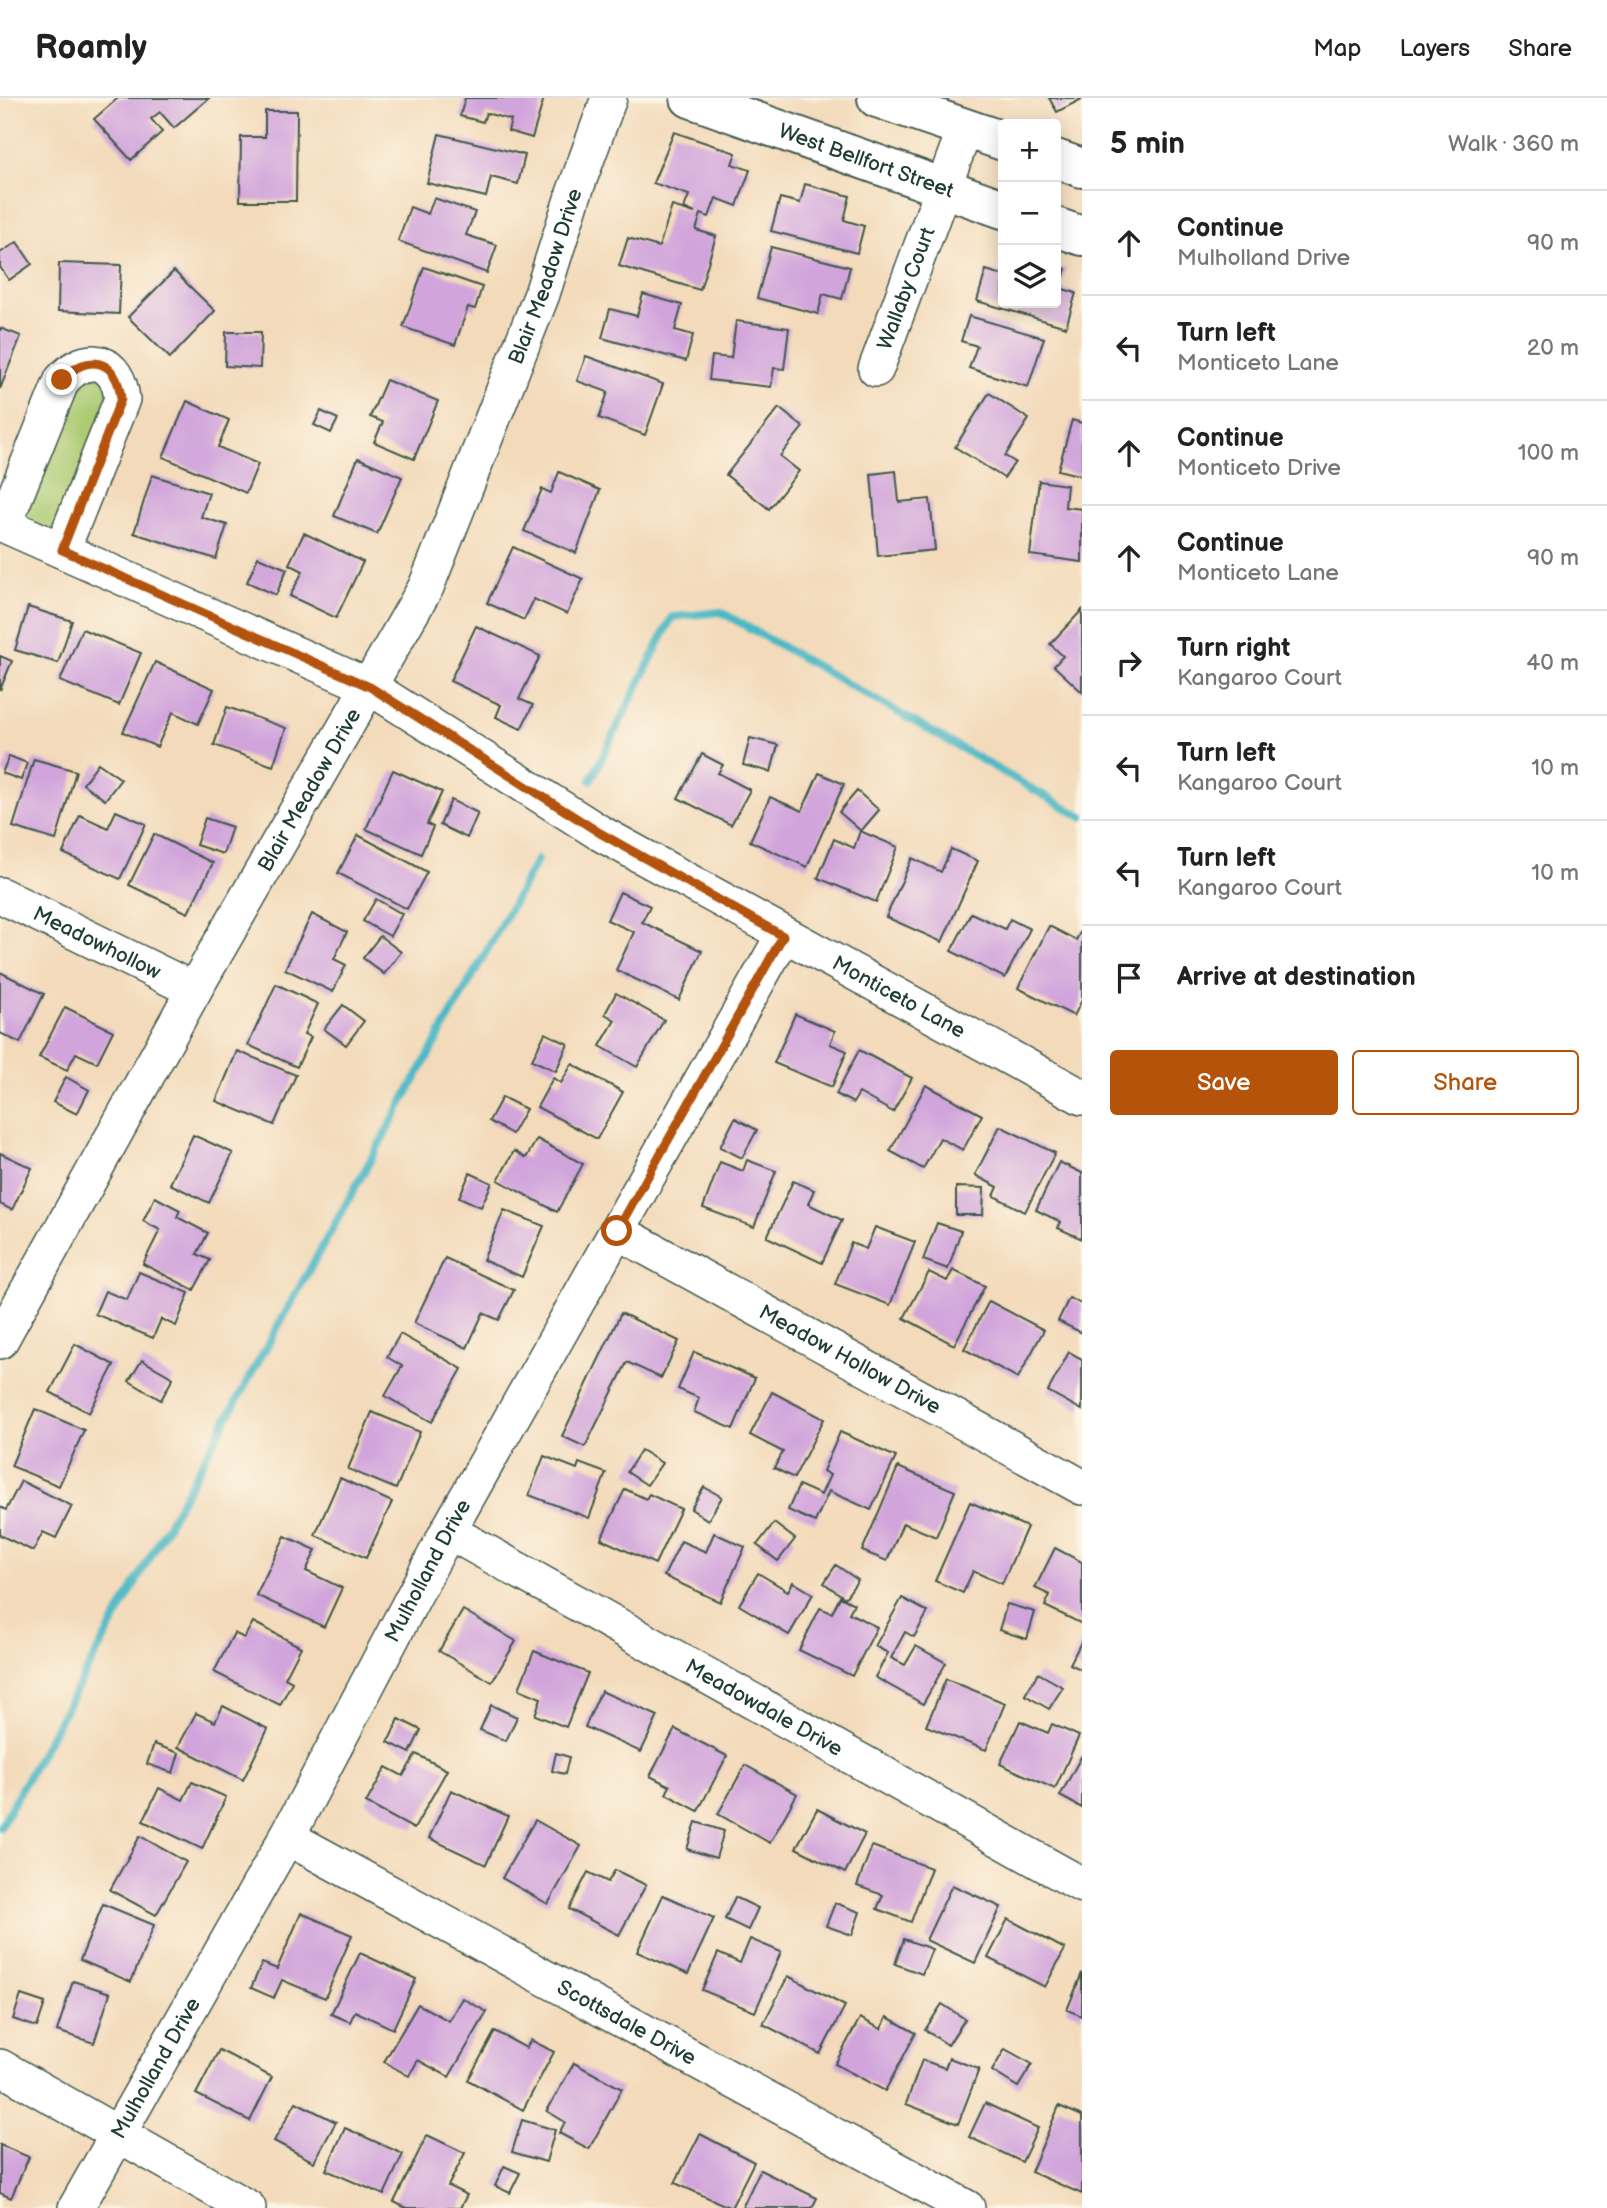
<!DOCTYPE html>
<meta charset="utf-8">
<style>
:root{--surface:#fff;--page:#f6f6f6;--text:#222;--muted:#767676;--line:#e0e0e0;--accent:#b45309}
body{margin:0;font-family:"Balsamiq Sans",sans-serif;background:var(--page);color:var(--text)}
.controls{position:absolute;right:21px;top:21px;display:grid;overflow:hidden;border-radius:7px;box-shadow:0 4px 18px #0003}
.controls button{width:63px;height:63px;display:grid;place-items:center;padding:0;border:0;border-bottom:2px solid var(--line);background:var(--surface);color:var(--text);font:35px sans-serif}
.stop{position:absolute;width:21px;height:21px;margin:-16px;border:5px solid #b45309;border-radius:50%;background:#fff}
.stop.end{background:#b45309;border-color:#fff;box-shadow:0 2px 7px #0008}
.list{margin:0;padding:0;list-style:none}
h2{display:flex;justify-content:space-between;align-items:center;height:91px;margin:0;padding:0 28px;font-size:30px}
h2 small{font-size:23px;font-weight:400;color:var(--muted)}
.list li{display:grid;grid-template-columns:46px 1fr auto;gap:21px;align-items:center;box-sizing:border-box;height:105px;padding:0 28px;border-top:2px solid var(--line)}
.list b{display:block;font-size:26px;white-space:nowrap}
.list p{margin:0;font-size:23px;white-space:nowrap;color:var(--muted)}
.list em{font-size:23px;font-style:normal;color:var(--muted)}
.actions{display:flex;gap:14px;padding:21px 28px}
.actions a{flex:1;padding:16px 0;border:2px solid var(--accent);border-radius:7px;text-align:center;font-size:24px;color:var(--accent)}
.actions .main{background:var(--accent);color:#fff}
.icon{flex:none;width:38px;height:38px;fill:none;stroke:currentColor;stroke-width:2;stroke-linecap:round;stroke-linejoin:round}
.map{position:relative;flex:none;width:1082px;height:2110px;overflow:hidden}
header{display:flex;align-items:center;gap:42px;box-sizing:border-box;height:98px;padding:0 35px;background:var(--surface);border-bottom:2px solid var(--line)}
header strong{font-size:33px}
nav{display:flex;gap:38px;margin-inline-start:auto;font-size:24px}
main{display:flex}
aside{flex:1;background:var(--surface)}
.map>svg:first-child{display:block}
</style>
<header>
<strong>Roamly</strong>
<nav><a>Map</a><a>Layers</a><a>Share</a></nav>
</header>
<main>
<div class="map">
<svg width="1082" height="2110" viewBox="0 0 1082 2110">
<rect width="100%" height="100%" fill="#fcf5e5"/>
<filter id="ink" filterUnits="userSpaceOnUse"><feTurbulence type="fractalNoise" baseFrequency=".0143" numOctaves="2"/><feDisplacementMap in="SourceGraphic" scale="14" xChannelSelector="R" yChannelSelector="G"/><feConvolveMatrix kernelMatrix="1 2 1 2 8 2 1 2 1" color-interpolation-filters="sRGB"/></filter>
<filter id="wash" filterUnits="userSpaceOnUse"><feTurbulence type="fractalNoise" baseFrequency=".00686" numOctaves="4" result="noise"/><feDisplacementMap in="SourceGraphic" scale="28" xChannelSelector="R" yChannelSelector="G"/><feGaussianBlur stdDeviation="1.57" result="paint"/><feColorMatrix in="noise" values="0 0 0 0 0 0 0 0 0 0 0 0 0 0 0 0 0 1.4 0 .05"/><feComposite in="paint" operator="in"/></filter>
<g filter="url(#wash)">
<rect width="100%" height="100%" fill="#f3daba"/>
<polygon fill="#accb73" stroke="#668454" stroke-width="2" points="114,277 60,449 8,424 64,282"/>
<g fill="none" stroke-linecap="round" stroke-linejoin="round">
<g stroke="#4bb8c5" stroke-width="8">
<polyline points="591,682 672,519 721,514 1082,719"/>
<polyline points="0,1729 537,762"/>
</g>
</g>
<g id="blocks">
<g fill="#d1a5db">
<polygon points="118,0 209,0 174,30 160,14 151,21 162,34 131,62 94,21"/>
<polygon points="465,0 544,0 532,40 508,33 511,22 486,15 483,24 460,18"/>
<polygon points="1049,0 1082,0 1082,1 1057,14"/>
<polygon points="265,13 297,13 296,103 240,103 241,39 265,39"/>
<polygon points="674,34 736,55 732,66 750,72 737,108 716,100 709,119 701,116 696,132 716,138 700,192 619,168 628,140 659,149 672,108 695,115 684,110 689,97 653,85"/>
<polygon points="439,36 525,57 518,86 491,79 486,99 427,85"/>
<polygon points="805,86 850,98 844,122 864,128 857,155 771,133 780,100 800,105"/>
<polygon points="434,100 475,114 466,137 497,147 487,175 398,143 410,109 428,116"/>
<polygon points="17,144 32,166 9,182 0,169 0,155"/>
<polygon points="771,149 850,169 842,201 823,196 818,216 757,200"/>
<polygon points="59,165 121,167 119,216 58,213"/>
<polygon points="1056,168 1066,171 1060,190 1076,195 1066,229 977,203 986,172 1003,177 1003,205 1056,205"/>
<polygon points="424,169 482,189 475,211 468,209 455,247 403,229"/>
<polygon points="174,173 215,213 170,260 128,219"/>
<polygon points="643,196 682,207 675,232 693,237 686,263 602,240 610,211 637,218"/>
<polygon points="969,218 1044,240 1028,289 969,270 977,248 961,243"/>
<polygon points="736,223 789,230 784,271 774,270 771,289 709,282 712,258 731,260"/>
<polygon points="0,230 21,238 0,291"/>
<polygon points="226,234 261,234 260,270 225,268"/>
<polygon points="586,258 663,286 645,337 599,320 608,294 577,283"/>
<polygon points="386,282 438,303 414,361 374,344 383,324 370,319"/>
<polygon points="989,295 1029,321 1005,358 1015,364 1004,380 955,349"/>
<polygon points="187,303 229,322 218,349 258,366 246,395 163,359"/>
<polygon points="779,310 803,329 780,358 799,373 769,411 726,377"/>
<polygon points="321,313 338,321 331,335 314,327"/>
<polygon points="1072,322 1082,325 1082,378 1058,372"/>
<polygon points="358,360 402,379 377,436 334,418"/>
<polygon points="896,373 899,404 930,401 935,452 878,458 871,376"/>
<polygon points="559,374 600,392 576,455 524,433 542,391 551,395"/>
<polygon points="152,377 209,395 201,419 227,427 216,461 134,435"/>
<polygon points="1039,383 1067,387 1065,409 1082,411 1082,464 1030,457"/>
<polygon points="304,435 363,464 336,520 290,498 303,473 289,466"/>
<polygon points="513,449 583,481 567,516 534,501 524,522 487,505"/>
<polygon points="258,459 287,471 276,497 247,484"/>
<polygon points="28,509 72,523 58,565 15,552"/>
<polygon points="1082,512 1082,594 1054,568 1063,558 1050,546"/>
<polygon points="476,528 540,558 519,601 533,607 521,631 496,619 501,607 450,583"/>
<polygon points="82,531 141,555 119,607 60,583"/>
<polygon points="0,558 12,563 0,592"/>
<polygon points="155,564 214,591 198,626 173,614 157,649 123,634"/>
<polygon points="227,609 286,630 273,668 214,647"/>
<polygon points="750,640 778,647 771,674 743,667"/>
<polygon points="702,656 723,667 718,675 750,692 731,727 678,700"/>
<polygon points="9,658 27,665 21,682 2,675"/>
<polygon points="34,661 76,673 56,742 13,729"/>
<polygon points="98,665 121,681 105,702 83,686"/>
<polygon points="393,672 442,694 427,726 433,729 421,756 366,731"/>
<polygon points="819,675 844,686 807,769 750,743 770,699 802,713"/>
<polygon points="857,693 879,712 861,733 839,714"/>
<polygon points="451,702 478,715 467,740 440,727"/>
<polygon points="116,713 146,726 120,781 63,755 80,717 108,730"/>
<polygon points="205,720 232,729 223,756 196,747"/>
<polygon points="860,733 898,749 876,804 818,780 834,741 854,750"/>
<polygon points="154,736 213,765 188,815 129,787"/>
<polygon points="358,737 427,774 407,811 338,775"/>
<polygon points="951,751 978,763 942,844 886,819 912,760 941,774"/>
<polygon points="620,794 650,808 642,824 702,853 679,902 616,872 634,834 607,822"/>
<polygon points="376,801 402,816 390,838 363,823"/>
<polygon points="971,815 1005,831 1010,821 1030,831 1005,880 951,853"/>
<polygon points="312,816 347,834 334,861 346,867 333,894 285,871"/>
<polygon points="1049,828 1076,842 1082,831 1082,902 1074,918 1018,890"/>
<polygon points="380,838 401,854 384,876 363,860"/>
<polygon points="0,874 44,896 20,945 0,935"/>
<polygon points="276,886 318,906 304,936 311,939 297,969 248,947"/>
<polygon points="616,895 664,922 637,969 600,948 615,922 605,916"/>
<polygon points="343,907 364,923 346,947 324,931"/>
<polygon points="65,909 113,933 97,965 76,955 67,972 39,959"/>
<polygon points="795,916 835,933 830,946 847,953 832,989 774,965"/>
<polygon points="545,935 568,946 556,973 532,962"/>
<polygon points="859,952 912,980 893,1014 859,995 853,1005 836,996"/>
<polygon points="237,953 296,977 274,1027 216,1003"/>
<polygon points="572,966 623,994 597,1041 537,1009 553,980 561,985"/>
<polygon points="66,979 89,992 77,1016 53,1004"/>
<polygon points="926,987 982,1017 963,1052 940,1040 923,1071 890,1053"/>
<polygon points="502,999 526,1011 512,1036 489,1023"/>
<polygon points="735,1020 757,1032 742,1060 720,1049"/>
<polygon points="1000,1028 1055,1055 1025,1114 994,1098 998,1089 975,1077"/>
<polygon points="193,1037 233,1055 209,1105 170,1086"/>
<polygon points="537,1041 583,1066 557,1114 498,1082 514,1053 526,1060"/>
<polygon points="0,1055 32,1070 12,1112 0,1106"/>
<polygon points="747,1062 776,1073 754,1129 703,1110 720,1064 743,1073"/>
<polygon points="1059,1064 1082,1075 1082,1141 1058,1130 1061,1124 1036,1112"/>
<polygon points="470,1075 492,1085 481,1109 459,1099"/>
<polygon points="793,1083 814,1092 808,1106 842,1122 822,1165 767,1139"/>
<polygon points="956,1089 984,1090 983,1117 956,1117"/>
<polygon points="155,1099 180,1112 177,1119 208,1135 197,1156 210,1162 194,1192 143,1166 160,1132 143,1123"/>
<polygon points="504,1112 544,1128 522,1179 483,1162"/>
<polygon points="937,1125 961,1133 948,1171 923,1162"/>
<polygon points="875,1129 915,1144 890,1207 835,1186 851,1145 866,1151"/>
<polygon points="445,1160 514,1192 499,1222 483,1215 467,1250 414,1225"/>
<polygon points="953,1172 985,1188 954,1247 904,1220 929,1174 947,1183"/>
<polygon points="139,1174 189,1195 176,1228 161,1221 153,1240 95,1216 105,1193 127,1202"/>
<polygon points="1069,1200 1082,1206 1082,1235 1058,1223"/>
<polygon points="989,1203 1044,1232 1018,1280 964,1251"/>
<polygon points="621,1215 679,1243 661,1280 627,1264 585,1349 562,1338"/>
<polygon points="400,1236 462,1271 432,1324 385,1298 402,1268 387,1259"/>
<polygon points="75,1246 114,1267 89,1315 50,1294"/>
<polygon points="694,1254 755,1280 733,1331 694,1314 699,1300 678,1291"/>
<polygon points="1069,1254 1082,1261 1082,1312 1048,1293"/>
<polygon points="142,1262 173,1280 161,1302 129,1283"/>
<polygon points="772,1294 824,1321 794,1380 774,1370 783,1354 750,1337"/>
<polygon points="35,1311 84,1332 59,1388 11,1368"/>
<polygon points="372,1314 420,1334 396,1391 348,1371"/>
<polygon points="840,1334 896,1359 871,1412 829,1393 815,1424 788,1412 799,1387 821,1397 830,1377 823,1373"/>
<polygon points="641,1352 662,1365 647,1387 627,1374"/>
<polygon points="544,1358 577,1371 579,1365 606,1375 589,1420 529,1397"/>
<polygon points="898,1369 955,1393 936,1439 903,1425 887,1463 862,1453"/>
<polygon points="340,1380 392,1404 366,1460 315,1437"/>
<polygon points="21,1383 72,1408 56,1440 43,1434 33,1453 0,1437 0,1409 6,1412"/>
<polygon points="704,1389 722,1399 708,1422 691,1411"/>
<polygon points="625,1391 646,1401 649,1396 681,1411 655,1466 601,1441"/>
<polygon points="970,1404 1027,1429 1002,1486 973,1473 963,1495 935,1483"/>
<polygon points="774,1425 795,1441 778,1463 757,1447"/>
<polygon points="714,1435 745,1449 720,1504 664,1478 681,1443 706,1454"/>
<polygon points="285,1438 316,1452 306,1473 342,1490 324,1529 256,1497"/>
<polygon points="1055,1450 1082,1464 1082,1526 1045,1508 1050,1497 1035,1490"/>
<polygon points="836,1467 858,1482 845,1500 824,1485"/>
<polygon points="758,1475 788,1493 793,1484 813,1496 789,1537 739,1507"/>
<polygon points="840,1499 854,1506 849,1515 877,1529 852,1578 799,1552 820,1510 832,1515"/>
<polygon points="902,1500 928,1514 914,1539 905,1534 891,1560 905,1567 916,1548 946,1565 923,1606 875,1579 888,1555 875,1548"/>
<polygon points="1007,1506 1035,1514 1027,1541 999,1532"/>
<polygon points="463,1512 516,1543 492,1584 439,1553"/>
<polygon points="253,1524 301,1549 285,1580 292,1584 280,1607 214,1574 234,1535 244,1540"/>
<polygon points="1082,1542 1082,1572 1070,1566"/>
<polygon points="534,1553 588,1575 566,1629 535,1617 541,1600 519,1591"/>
<polygon points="1038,1575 1063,1589 1049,1611 1025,1597"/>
<polygon points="946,1581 1005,1605 986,1652 926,1628"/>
<polygon points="601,1593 658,1618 641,1654 585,1629"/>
<polygon points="491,1607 517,1619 506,1643 480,1632"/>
<polygon points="223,1608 268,1631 243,1682 178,1649 196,1615 215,1624"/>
<polygon points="399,1621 421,1632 410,1655 388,1644"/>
<polygon points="1020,1623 1048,1635 1052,1626 1079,1638 1055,1691 1000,1666"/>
<polygon points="675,1631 727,1658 698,1713 666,1696 670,1688 650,1678"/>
<polygon points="154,1646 179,1655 173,1675 147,1666"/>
<polygon points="556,1655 569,1659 565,1676 552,1673"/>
<polygon points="416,1656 447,1672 414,1731 366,1705 386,1669 403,1678"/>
<polygon points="1082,1657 1082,1710 1060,1698"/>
<polygon points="745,1667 797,1696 770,1745 718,1716"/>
<polygon points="192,1684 226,1699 202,1751 143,1723 159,1690 183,1702"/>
<polygon points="451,1692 508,1718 486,1767 429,1740"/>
<polygon points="817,1711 865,1736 845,1775 796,1750"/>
<polygon points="535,1722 581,1748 548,1806 502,1780"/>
<polygon points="696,1724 724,1733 716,1760 687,1751"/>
<polygon points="140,1738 186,1764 156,1817 110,1792"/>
<polygon points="872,1748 931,1770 911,1824 877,1811 883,1797 857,1788"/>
<polygon points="615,1772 646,1787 619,1837 569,1811 588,1774 608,1784"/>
<polygon points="952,1787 1001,1809 975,1865 926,1842"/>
<polygon points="663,1797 714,1820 688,1876 637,1854"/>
<polygon points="735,1799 758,1810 748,1832 725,1821"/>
<polygon points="835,1805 860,1814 852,1837 826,1828"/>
<polygon points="103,1806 154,1827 131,1884 80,1862"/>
<polygon points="301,1815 352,1837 325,1900 282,1882 274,1900 251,1890 262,1865 277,1871"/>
<polygon points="1008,1821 1065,1851 1045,1889 988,1860"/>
<polygon points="750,1841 781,1854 755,1914 702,1892 718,1855 740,1865"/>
<polygon points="904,1841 932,1851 922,1876 895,1866"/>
<polygon points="360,1855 416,1881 393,1931 355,1913 350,1924 331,1916"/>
<polygon points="1082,1875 1082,1918 1067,1912"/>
<polygon points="788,1878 845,1908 820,1956 763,1926"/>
<polygon points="73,1883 110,1895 94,1945 57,1933"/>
<polygon points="21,1897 45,1905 37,1929 13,1921"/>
<polygon points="462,1900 487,1914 449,1979 418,1962 409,1978 384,1964 418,1906 449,1923"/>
<polygon points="942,1906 965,1921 948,1947 925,1932"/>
<polygon points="887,1919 916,1935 885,1993 835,1966 860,1920 881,1931"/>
<polygon points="495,1933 526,1950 531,1942 554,1954 523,2012 468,1982"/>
<polygon points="1005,1951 1032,1966 1018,1989 992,1973"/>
<polygon points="219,1952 272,1979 250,2023 196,1996"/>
<polygon points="949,1960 979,1971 958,2026 906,2006 922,1962 945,1970"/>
<polygon points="574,1965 622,1991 589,2051 559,2035 565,2024 547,2013"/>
<polygon points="296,2004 336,2024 314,2064 274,2043"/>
<polygon points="985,2005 1038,2030 1022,2064 969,2039"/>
<polygon points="1059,2008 1082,2018 1082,2096 1031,2074"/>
<polygon points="522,2022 555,2032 546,2064 512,2054"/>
<polygon points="345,2030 403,2056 384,2097 326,2072"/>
<polygon points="700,2036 754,2064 731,2110 675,2085"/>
<polygon points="427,2037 465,2055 448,2088 467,2097 460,2110 406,2110 394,2104"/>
<polygon points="0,2047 29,2059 11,2100 0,2095"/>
<polygon points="504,2068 520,2075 510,2095 495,2088"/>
<polygon points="760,2072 817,2100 812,2110 742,2110"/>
</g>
</g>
</g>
<g filter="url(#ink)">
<use href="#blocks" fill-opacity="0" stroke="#3f5548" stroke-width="2"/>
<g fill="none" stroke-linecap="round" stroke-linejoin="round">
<g stroke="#3f5548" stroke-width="38">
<g id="minor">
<path id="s1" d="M 876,271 L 965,31"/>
<path id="s2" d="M 0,425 L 370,589 L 600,735 L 1082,999"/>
<path d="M 4,426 L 62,282 C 88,253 118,262 122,301 L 62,452"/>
<path id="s3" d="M 0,797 L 194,892"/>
<path id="s4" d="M 617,1133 L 1082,1389"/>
<path id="s5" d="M 0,1243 L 194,892 L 426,489 L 542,196 L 573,98 L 609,0"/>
<path id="s6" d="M 448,1433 L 1082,1787"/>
<path id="s7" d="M 287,1739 L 967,2110"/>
<polyline points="0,1969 248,2110"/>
<path id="s8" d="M 76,2110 L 287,1739 L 448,1433 L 783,838"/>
</g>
</g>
<g stroke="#3f5548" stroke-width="42">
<g id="major">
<path id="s9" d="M 690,0 L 1003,111"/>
<polyline points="877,0 1003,43"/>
<polyline points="1056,61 1082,70"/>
<polyline points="1056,129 1082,138"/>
</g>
</g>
<use href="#minor" stroke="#fff" stroke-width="35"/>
<use href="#major" stroke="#fff" stroke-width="38"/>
</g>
</g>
<g fill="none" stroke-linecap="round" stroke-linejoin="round" filter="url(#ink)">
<path stroke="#b45309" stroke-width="9" d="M 62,282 C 88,253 118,262 121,301 L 62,452 L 370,589 L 600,735 L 783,838 L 617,1133"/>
</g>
<g text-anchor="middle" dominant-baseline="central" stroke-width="6" stroke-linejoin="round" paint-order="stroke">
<g font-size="21" fill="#1f3d34" stroke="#fcf5e5">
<text stroke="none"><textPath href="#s9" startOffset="187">West Bellfort Street</textPath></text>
<text stroke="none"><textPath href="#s5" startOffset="1199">Blair Meadow Drive</textPath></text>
<text stroke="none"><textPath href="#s1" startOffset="86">Wallaby Court</textPath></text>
<text stroke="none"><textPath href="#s5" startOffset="632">Blair Meadow Drive</textPath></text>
<text stroke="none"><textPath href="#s3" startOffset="108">Meadowhollow</textPath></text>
<text stroke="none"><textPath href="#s2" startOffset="1018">Monticeto Lane</textPath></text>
<text stroke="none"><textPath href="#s4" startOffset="266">Meadow Hollow Drive</textPath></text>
<text stroke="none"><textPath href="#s8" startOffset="728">Mulholland Drive</textPath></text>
<text stroke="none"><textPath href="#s6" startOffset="362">Meadowdale Drive</textPath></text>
<text stroke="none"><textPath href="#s7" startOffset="387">Scottsdale Drive</textPath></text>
<text stroke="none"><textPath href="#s8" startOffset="161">Mulholland Drive</textPath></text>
</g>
</g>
</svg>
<div class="controls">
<button>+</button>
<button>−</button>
<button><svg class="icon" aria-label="layers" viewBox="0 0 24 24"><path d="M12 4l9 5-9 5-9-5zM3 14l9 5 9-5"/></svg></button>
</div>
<div class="stop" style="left:617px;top:1133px"></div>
<div class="stop end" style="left:62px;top:282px"></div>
</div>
<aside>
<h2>5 min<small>Walk · 360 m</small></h2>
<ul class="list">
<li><svg class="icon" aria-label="ahead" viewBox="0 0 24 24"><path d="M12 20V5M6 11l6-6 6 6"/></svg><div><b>Continue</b><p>Mulholland Drive</p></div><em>90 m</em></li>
<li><svg class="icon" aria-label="left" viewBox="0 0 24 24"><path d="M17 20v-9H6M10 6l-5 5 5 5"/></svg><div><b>Turn left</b><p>Monticeto Lane</p></div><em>20 m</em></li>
<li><svg class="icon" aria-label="ahead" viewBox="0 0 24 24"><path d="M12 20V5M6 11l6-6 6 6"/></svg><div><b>Continue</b><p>Monticeto Drive</p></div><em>100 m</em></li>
<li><svg class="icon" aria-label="ahead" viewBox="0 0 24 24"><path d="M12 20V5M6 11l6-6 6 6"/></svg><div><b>Continue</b><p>Monticeto Lane</p></div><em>90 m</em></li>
<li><svg class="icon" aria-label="right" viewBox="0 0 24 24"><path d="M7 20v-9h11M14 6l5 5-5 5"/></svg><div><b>Turn right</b><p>Kangaroo Court</p></div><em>40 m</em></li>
<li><svg class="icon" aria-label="left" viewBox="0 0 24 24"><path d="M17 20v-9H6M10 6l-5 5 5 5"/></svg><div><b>Turn left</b><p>Kangaroo Court</p></div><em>10 m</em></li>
<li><svg class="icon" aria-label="left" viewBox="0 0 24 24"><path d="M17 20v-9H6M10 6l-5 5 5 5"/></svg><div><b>Turn left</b><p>Kangaroo Court</p></div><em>10 m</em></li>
<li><svg class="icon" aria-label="arrive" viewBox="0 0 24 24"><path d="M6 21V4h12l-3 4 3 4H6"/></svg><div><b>Arrive at destination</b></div></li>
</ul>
<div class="actions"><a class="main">Save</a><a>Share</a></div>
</aside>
</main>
